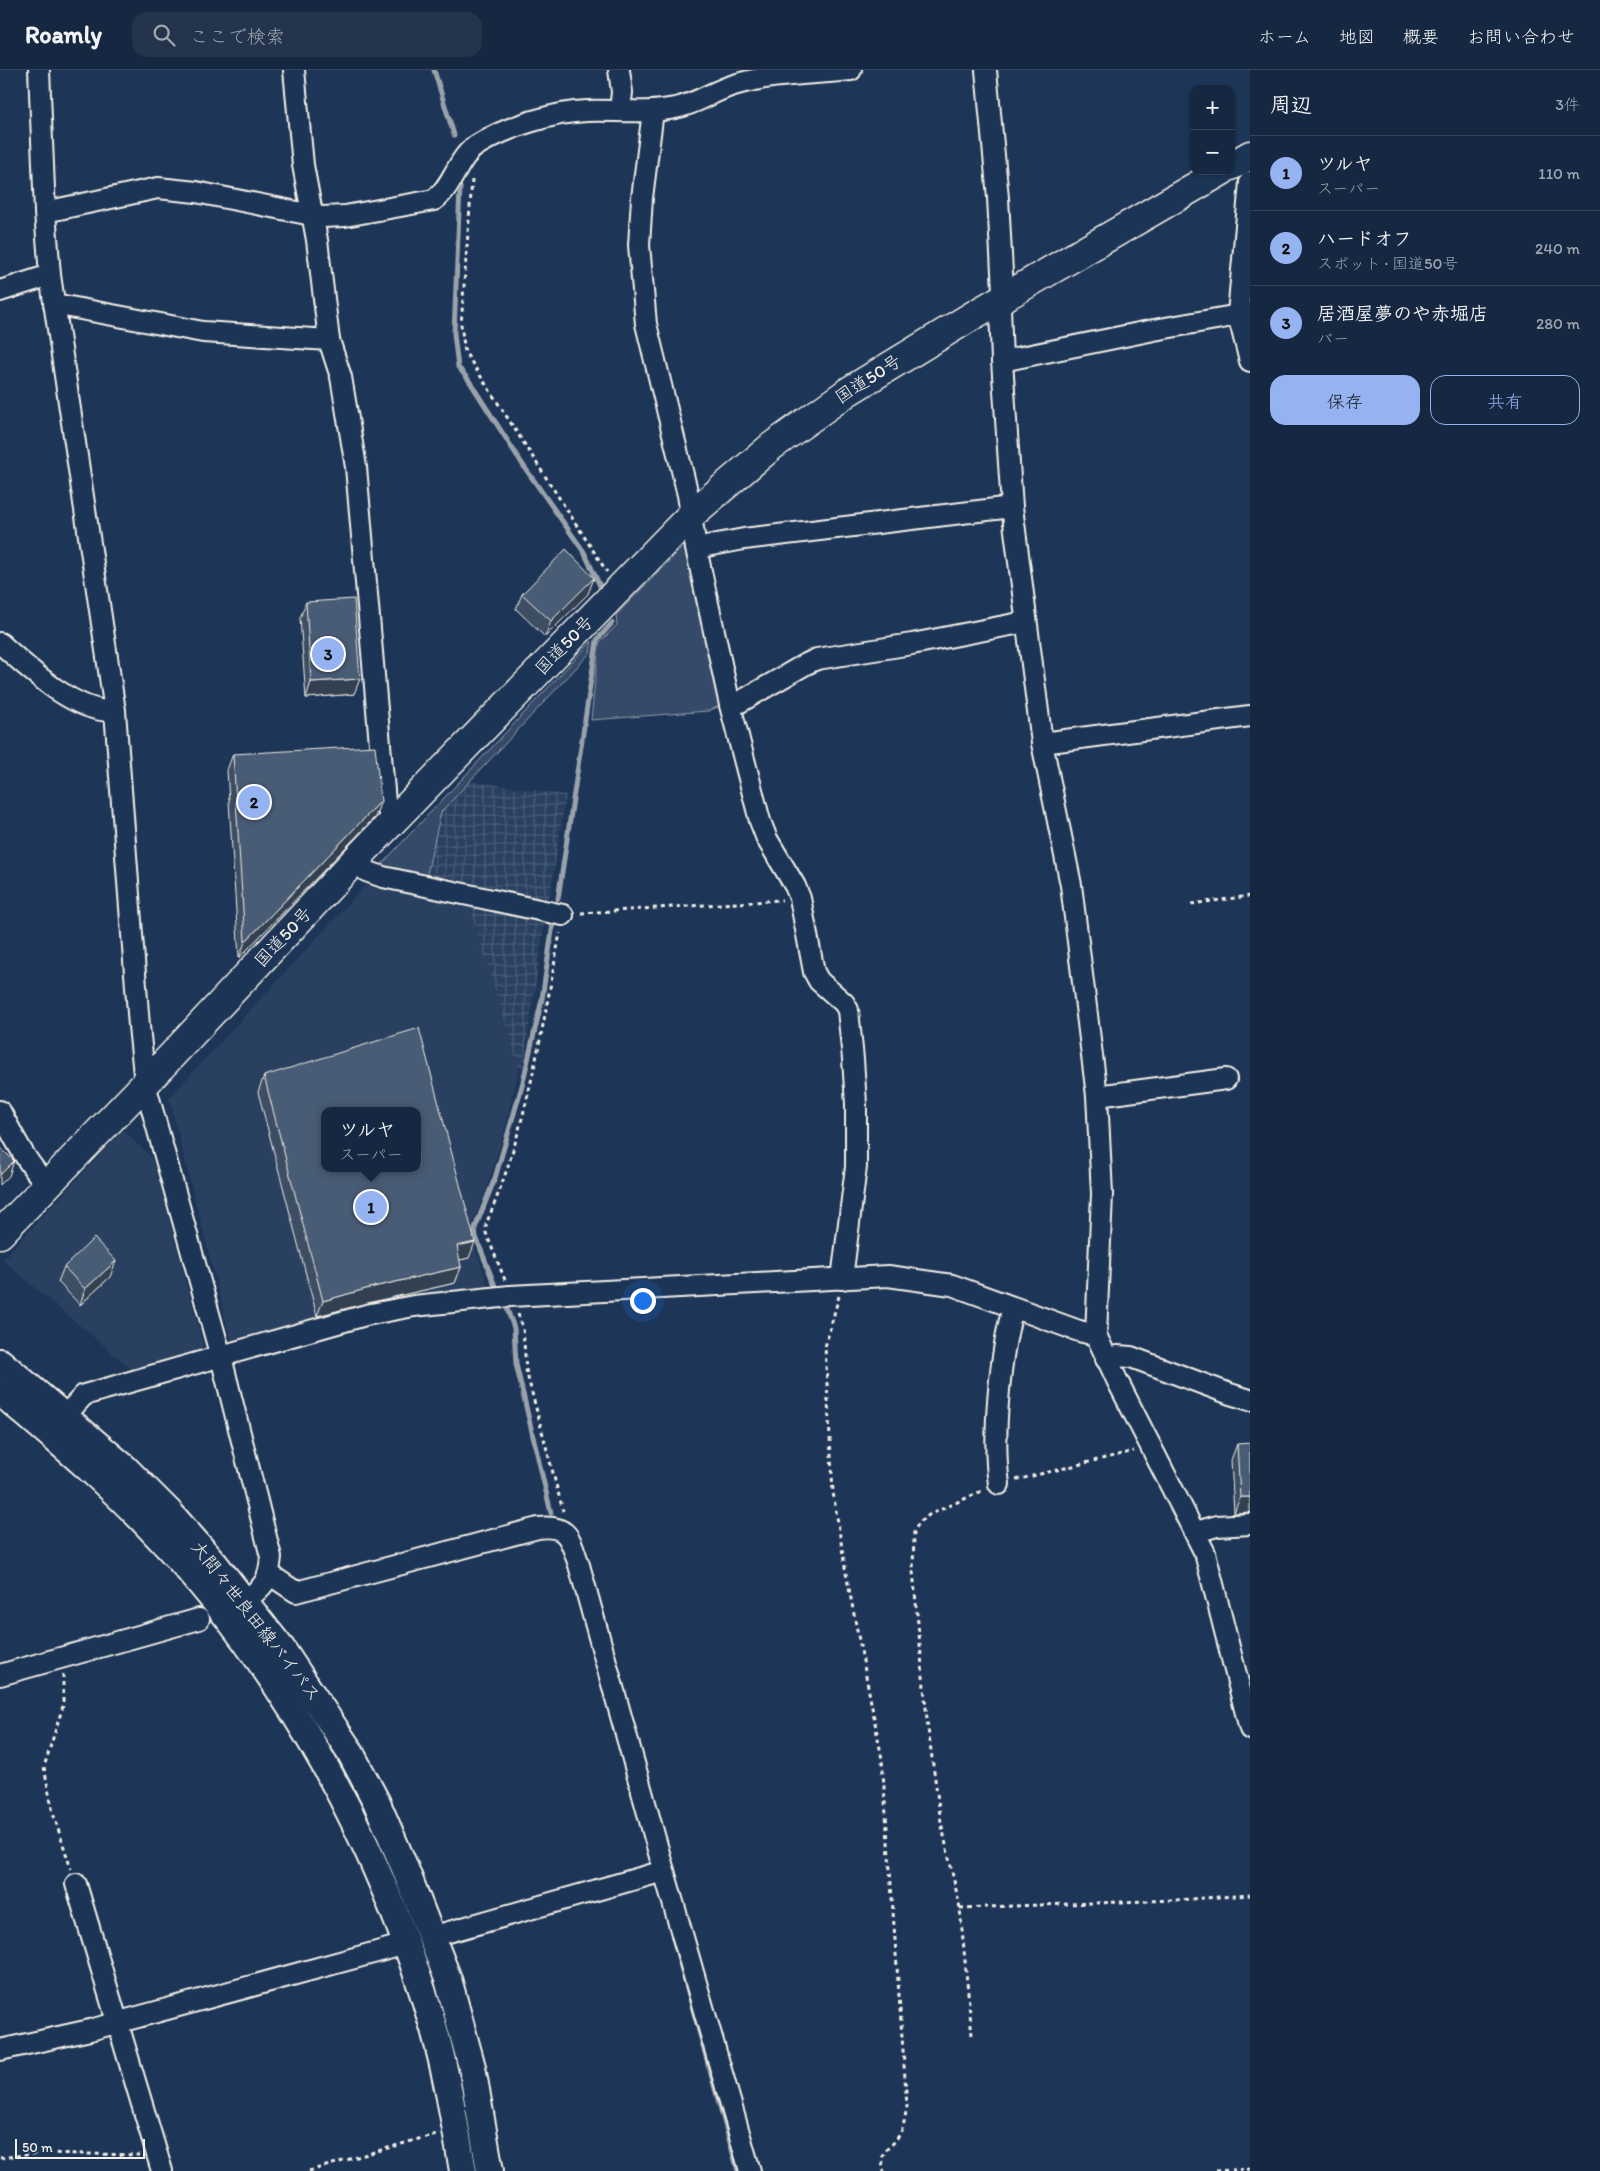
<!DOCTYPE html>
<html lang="ja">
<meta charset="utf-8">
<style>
:root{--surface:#162841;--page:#23344c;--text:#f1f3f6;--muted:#9ea6b1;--line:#35445a;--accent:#95b2f1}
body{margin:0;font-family:Itim,"Klee One",sans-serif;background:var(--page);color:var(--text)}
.controls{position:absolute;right:15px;top:15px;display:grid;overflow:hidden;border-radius:10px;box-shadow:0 1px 4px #0004}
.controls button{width:45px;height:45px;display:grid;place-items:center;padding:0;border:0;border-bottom:1px solid var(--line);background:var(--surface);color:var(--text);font:25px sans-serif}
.scale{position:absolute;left:15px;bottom:12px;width:130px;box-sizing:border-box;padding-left:5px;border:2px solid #f4f1e8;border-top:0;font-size:14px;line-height:18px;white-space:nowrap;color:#f4f1e8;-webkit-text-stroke:4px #1d3557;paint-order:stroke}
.you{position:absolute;left:642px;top:1230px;width:18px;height:18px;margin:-12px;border:4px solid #fff;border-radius:50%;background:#1a73e8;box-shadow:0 0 0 8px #1a73e833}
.badge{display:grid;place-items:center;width:32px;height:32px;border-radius:50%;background:var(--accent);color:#111;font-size:16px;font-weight:700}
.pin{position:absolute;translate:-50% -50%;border:2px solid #fff;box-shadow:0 1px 5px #0006}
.popup{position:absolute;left:321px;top:1037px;width:100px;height:65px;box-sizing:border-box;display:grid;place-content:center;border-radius:10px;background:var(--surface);filter:drop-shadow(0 1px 4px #0005);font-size:16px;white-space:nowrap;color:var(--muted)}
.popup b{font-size:19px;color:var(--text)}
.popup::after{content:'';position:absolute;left:50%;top:100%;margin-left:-10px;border:10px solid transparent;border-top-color:var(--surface)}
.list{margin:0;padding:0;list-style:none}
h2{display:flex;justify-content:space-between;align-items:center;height:65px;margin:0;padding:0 20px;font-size:21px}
h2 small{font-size:16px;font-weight:400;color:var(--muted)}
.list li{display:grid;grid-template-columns:32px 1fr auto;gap:15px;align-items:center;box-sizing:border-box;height:75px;padding:0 20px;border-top:1px solid var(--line)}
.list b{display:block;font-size:19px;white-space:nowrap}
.list p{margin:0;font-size:16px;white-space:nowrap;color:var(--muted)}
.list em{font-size:16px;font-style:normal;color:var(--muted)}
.actions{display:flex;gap:10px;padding:15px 20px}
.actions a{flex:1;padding:11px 0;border:1px solid var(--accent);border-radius:15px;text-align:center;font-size:18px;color:var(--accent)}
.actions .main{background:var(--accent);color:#111}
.icon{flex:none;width:28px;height:28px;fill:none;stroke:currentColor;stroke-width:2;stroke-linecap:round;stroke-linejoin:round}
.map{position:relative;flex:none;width:1250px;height:2101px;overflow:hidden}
header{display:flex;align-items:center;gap:30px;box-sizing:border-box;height:70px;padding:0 25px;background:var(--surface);border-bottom:1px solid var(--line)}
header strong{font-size:24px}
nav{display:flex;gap:28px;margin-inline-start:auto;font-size:18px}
.search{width:350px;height:45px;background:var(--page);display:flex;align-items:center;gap:12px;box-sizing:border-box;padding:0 18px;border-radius:15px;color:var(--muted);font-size:19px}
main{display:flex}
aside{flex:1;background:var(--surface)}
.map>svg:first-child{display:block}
</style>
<header>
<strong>Roamly</strong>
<div class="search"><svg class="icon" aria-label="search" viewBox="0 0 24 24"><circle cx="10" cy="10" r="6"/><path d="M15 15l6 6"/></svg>ここで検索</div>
<nav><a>ホーム</a><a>地図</a><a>概要</a><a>お問い合わせ</a></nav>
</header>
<main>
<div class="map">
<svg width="1250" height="2101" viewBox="0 0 1250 2101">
<defs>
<pattern id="industrial-grid" width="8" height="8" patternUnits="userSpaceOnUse" patternTransform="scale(1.25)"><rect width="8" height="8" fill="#2a4060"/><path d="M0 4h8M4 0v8" fill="none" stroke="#4a5c77"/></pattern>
</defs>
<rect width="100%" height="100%" fill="#1d3557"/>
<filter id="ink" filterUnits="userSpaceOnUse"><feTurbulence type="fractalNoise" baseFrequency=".02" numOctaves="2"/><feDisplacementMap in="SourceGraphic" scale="10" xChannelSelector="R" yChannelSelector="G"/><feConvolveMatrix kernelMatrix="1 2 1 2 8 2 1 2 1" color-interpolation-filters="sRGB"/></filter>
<g filter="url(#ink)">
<g fill="#2a4060" fill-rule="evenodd">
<path d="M 366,815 L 470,837 L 519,998 L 503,1067 L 484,1125 L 469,1161 L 490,1220 L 239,1275 L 231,1270 L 169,1028 ZM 325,1041 L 417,1041 L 417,1098 L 325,1098 Z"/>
<polygon points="123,1060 152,1088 203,1275 196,1286 136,1303 2,1190"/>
</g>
<g fill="url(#industrial-grid)">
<polygon points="469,711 566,725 548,839 425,812 441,742"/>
<polygon points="470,837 545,850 523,999 519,998"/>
</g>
<g fill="#354a67" stroke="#949ea8">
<polygon points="684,476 692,490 722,635 708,641 591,650 599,573 617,555 616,545"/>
<polygon points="592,571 590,583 441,742 425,812 379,797"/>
</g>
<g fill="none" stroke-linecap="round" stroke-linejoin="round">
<g stroke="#9aa2ab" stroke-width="5">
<polyline points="434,0 454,65"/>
<polyline points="460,117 454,264 458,297 468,309 523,395 584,482 600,516"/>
<polyline points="558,829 597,570 612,553"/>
<polyline points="495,1216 476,1167 475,1158 495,1108 522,1016 542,929 553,854"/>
<polyline points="506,1236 514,1258 516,1294 551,1443"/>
<polyline points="673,1868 738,2101"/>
</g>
<g stroke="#f4f1e8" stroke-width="24">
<g id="minor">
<path d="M 39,0 L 45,142 L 50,205 L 115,641 L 139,956 L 145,1014 L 221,1287 L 271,1487 C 269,1511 264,1517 244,1531"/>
<polyline points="294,0 303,95 317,170 329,270 341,307 356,397 385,732 388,740 396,748"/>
<polyline points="619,0 622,22 620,41"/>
<polyline points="986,0 998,128 1003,221 1000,237 1002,291 1012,437 1042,673 1071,815 1097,1026 1102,1124 1096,1265 1117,1310 1205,1483 1250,1659"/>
<polyline points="653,41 642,128 639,175 646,254 688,425 696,478 730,635 760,751 767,769 795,816 800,828 814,902 819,911 844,933 848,940 853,989 856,1034 856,1097 842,1209"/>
<polyline points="1250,112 1238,244 1250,291"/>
<path d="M 45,142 L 158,118 L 196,122 L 322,147 L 345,146 L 434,130 C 454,116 457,86 479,74 C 507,57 554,42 587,41 C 616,40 646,44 675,38 C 697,34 713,21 734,15 C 770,4 814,4 851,0"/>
<polyline points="0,221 50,205"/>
<polyline points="54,234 203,262 329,270"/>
<polyline points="1002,291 1154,260 1250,243"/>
<polyline points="696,478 744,469 1012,437"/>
<path d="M 0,573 C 28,598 76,644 115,641"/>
<polyline points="730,635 740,632 804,595 817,589 912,574 1025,552"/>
<polyline points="1042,673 1250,646"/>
<polyline points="358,787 366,801 383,807 563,845"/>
<polyline points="1097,1026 1226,1009"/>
<path d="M 0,1041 C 14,1067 26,1093 47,1114"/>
<polyline points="1106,1289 1117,1286 1131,1287 1230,1324 1250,1330"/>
<polyline points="65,1346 84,1325 366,1245 414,1236 510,1226 888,1206 952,1215 1079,1261 1096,1265"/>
<path d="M 999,1414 C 992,1366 1000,1285 1013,1238"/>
<polyline points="1196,1462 1217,1456 1250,1454"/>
<path d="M 269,1504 L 296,1522 L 538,1458 C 569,1454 570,1469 579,1495 L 664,1801 L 750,2101"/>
<polyline points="0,1605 199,1549"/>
<polyline points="76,1814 162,2101"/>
<polyline points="431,1867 664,1801"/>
<polyline points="0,1980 90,1960 406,1874"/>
</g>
</g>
<g stroke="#f4f1e8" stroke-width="30">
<g id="major">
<polyline points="0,1292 125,1398 170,1443 215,1494 282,1579 349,1680 376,1731 404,1796 448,1909 472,1997 490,2101"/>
<path d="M 0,1322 C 53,1367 105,1410 152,1460 C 285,1598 381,1775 434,1959 C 447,2006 455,2054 463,2101"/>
</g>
</g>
<g stroke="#f4f1e8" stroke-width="31">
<g id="highway">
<polyline points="1231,96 1250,85"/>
<polyline points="0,1164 145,1014 358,787 691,445 772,376 849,321 972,246 1222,101"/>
</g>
</g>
<g stroke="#f4f1e8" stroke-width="3" stroke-dasharray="4 4" stroke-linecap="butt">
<polyline points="472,110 461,255 465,282 607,502"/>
<polyline points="1191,834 1250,826"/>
<polyline points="581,843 782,830"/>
<path d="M 505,1210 L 486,1163 L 486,1154 C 526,1062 542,961 560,863"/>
<path d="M 839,1226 L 825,1277 L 833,1422 L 846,1503 L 882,1689 L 907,2036 C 905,2046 904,2059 898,2067 C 888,2082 878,2079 884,2101"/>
<polyline points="518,1244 523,1258 526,1300 563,1441"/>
<polyline points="1016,1410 1134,1381"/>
<polyline points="63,1604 63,1636 44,1697 53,1743 71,1799"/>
<polyline points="960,1838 1175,1830 1250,1825"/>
<polyline points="972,1965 960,1838 941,1752 928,1659 913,1501 914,1462 919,1452 929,1445 984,1420"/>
<polyline points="0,2088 40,2083 139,2085"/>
<polyline points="309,2101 436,2064"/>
<polyline points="1215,2101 1250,2099"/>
</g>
<use href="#minor" stroke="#1d3557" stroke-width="20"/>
<use href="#major" stroke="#1d3557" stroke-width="26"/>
<use href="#highway" stroke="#1d3557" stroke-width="28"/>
</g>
<g fill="#3e4e64" stroke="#f4f1e8">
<polygon points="522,524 588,524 545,567 516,539"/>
<polygon points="306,532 354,624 306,628 300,548"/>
<polygon points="233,684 375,747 239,888 227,700"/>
<polygon points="264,1006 469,1188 459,1190 461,1197 455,1213 363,1234 317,1246 258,1022"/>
<polygon points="64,1197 110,1207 80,1235 58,1212"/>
<polygon points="1237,1374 1250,1442 1234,1443 1231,1390"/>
</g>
<g fill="#324051" stroke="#f4f1e8">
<polygon points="594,508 588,524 545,567 551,551"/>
<polygon points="360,609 354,624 306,628 311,612"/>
<polygon points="381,731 375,747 239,888 245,872"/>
<polygon points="14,1091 9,1106 0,1115 0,1105"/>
<polygon points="475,1172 469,1188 451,1192 457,1176"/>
<polygon points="116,1191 110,1207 80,1235 85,1219"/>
<polygon points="461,1197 455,1213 363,1234 317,1246 323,1231 369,1218"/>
<polygon points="1240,1427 1250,1427 1250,1442 1234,1443"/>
</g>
<g fill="#485b74" stroke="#f4f1e8" fill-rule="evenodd">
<polygon points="566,479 594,508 551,551 522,524"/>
<polygon points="354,529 360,609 311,612 306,532"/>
<polygon points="375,676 381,731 245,872 233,684"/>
<path d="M 419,958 L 475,1172 L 457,1176 L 461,1197 L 369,1218 L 323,1231 L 264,1006 ZM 325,1041 L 417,1041 L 417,1098 L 325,1098 Z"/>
<polygon points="0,1077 14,1091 0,1105"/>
<polygon points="94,1168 116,1191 85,1219 64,1197"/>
<polygon points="1250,1373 1250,1427 1240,1427 1237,1374"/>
</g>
</g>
<g text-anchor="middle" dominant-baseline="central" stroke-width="4" stroke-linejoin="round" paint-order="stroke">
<g font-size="18" fill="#f4f1e8" stroke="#1d3557">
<text transform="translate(868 309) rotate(-33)">国道50号</text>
<text transform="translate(564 575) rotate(-46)">国道50号</text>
<text transform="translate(283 867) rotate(-47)">国道50号</text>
<text transform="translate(256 1551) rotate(52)">大間々世良田線バイパス</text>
</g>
</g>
</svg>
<div class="controls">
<button>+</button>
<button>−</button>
</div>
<div class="scale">50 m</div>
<div class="you"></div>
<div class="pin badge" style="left:371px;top:1137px">1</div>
<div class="popup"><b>ツルヤ</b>スーパー</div>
<div class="pin badge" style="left:254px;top:732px">2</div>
<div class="pin badge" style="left:328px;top:584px">3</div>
</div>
<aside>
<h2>周辺<small>3件</small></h2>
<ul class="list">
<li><span class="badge">1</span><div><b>ツルヤ</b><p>スーパー</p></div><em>110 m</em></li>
<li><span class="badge">2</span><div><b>ハードオフ</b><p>スポット · 国道50号</p></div><em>240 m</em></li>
<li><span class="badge">3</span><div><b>居酒屋夢のや赤堀店</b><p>バー</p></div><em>280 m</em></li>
</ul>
<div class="actions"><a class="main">保存</a><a>共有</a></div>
</aside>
</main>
